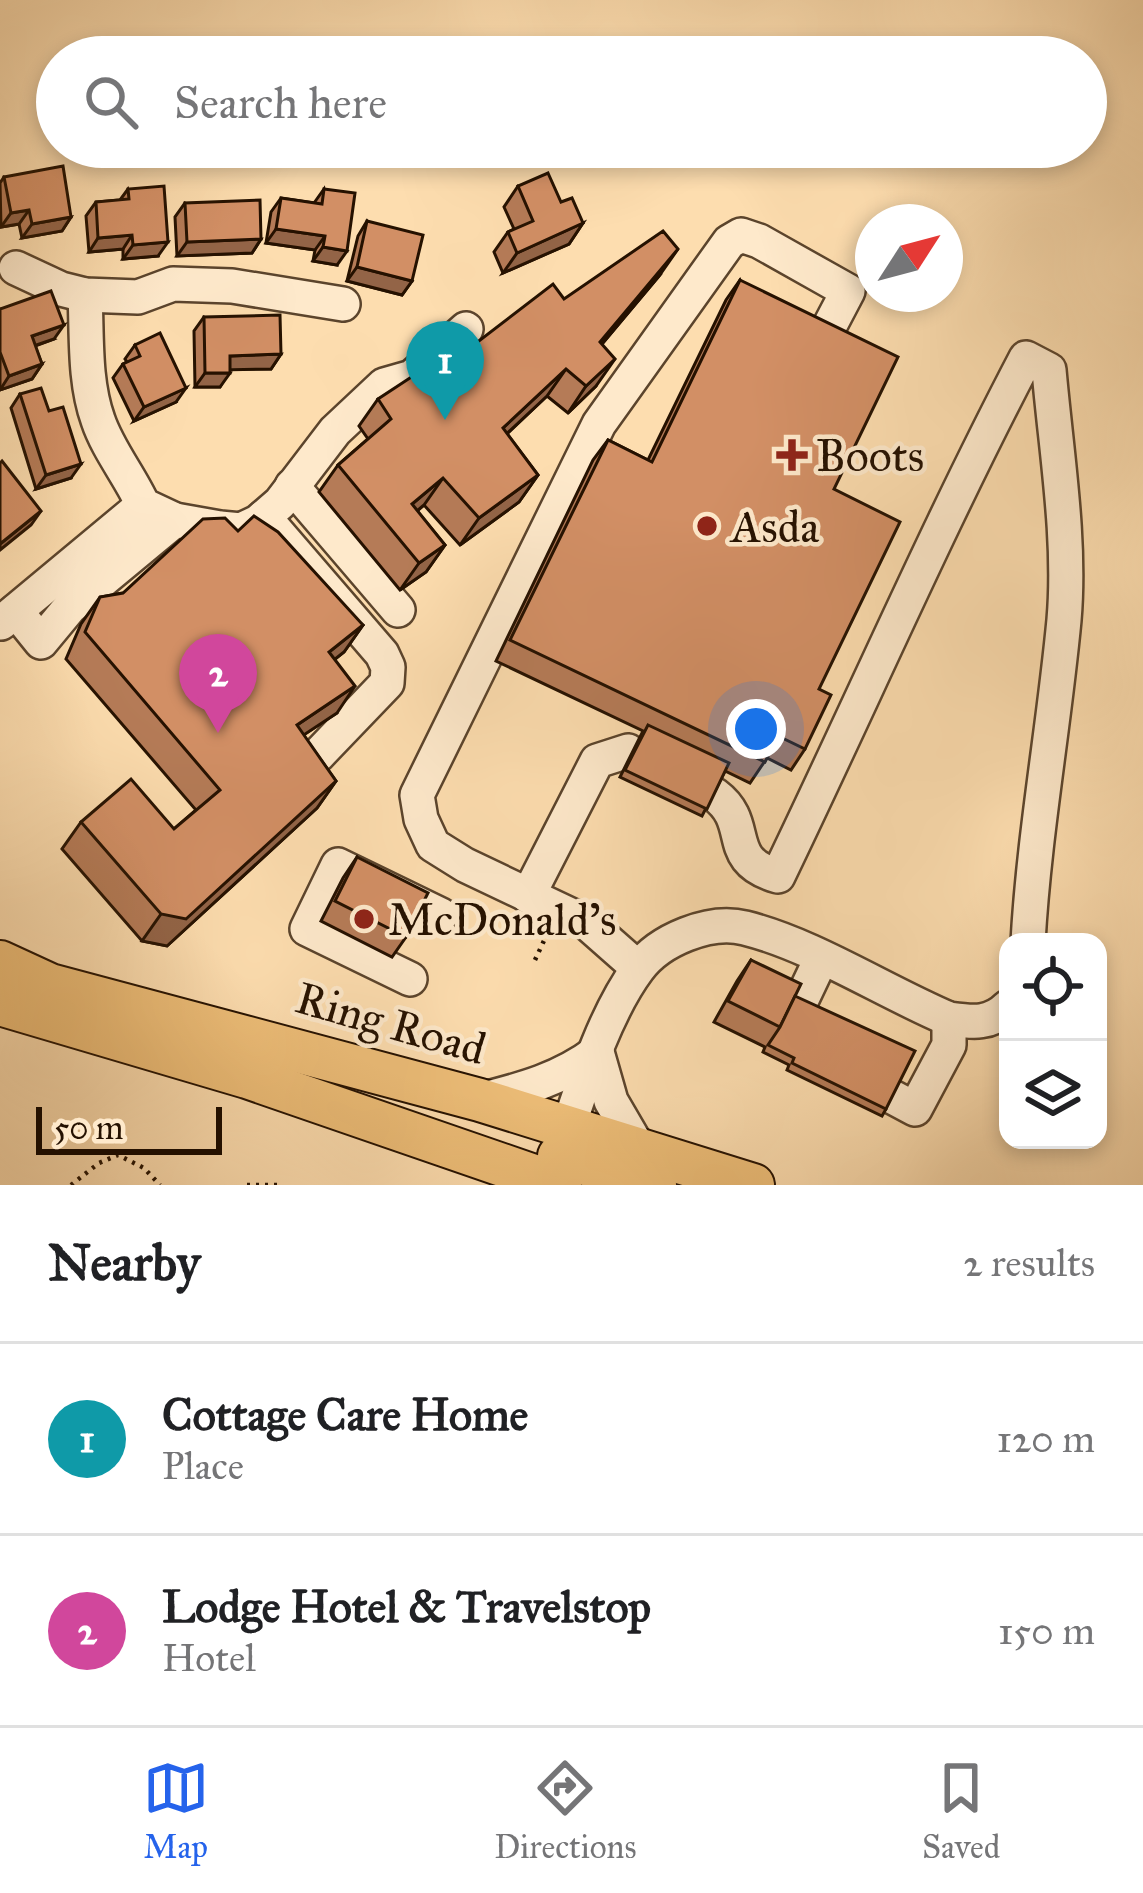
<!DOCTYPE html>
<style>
:root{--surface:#fff;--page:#f6f6f6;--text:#202124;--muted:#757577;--line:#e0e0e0;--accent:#2563eb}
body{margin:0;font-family:"IM FELL Great Primer",serif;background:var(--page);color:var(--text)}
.controls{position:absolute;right:36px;bottom:36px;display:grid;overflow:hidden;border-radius:24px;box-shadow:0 6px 18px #0003}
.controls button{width:108px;height:108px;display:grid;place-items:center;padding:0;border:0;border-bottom:3px solid var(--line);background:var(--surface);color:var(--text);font:60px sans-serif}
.compass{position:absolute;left:855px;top:204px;width:108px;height:108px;border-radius:50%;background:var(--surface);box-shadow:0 6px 18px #0003;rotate:54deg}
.scale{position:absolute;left:36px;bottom:30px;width:186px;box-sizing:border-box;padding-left:12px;border:6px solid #251100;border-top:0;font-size:33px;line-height:42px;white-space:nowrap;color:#251100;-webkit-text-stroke:9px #fee9cb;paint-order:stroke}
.you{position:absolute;left:756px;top:729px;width:42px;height:42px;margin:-30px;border:9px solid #fff;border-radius:50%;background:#1a73e8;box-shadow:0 0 0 18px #1a73e833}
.badge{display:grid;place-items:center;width:78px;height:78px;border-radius:50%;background:var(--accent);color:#fff;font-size:39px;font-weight:700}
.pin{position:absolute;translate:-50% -99px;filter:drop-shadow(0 3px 6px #0008)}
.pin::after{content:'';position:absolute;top:63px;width:42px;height:36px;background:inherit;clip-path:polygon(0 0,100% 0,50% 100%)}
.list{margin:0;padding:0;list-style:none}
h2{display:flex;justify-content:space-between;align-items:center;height:156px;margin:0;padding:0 48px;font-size:51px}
h2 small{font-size:39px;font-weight:400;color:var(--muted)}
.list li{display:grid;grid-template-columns:78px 1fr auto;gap:36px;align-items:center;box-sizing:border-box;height:192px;padding:0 48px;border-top:3px solid var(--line)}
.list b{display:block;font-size:45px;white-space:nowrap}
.list p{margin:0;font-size:39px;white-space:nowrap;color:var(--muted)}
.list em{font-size:39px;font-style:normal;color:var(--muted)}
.icon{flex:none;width:66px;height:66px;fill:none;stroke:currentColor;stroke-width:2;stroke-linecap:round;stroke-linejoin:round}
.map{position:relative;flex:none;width:1143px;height:1185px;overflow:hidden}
.search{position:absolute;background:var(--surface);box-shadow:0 6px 18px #0003;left:36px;right:36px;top:36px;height:132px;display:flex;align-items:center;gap:30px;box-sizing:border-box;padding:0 42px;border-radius:66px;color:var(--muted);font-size:45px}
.sheet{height:540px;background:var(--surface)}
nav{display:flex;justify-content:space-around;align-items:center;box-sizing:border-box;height:168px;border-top:3px solid var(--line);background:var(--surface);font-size:33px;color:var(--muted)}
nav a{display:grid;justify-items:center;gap:6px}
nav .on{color:var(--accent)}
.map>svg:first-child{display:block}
</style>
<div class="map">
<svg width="1143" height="1185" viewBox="0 0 1143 1185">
<rect width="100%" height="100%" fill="#fdddaf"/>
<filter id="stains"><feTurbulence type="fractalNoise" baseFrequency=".00167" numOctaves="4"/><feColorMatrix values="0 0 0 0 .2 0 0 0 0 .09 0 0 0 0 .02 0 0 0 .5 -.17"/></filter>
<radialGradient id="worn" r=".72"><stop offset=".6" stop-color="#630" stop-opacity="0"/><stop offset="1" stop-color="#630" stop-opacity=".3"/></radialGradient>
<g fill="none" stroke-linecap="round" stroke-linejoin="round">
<g stroke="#5b442c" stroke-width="38">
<g id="minor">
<polyline points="16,268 61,289 85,295 138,297 173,284 232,286 343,304"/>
<path d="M 85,295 C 87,336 84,381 98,420 C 108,450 130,476 143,505 L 175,520 L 220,528 L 241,530 L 258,522 L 280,503 L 335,431 L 384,385 L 412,377 L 466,329"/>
<polyline points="292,486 398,610"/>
<polyline points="264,517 382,654 388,667 387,683 318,755"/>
<polyline points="16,611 41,642 70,607 175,520"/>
<polyline points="1,623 143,505"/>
<path d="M 715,795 C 754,824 721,860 778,876 C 861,704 937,528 1026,358 L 1049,370 C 1056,451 1071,538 1064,620 C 1054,727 1034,834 1028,942"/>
<polyline points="528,896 597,761 628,751"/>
<polyline points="638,968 587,923 465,865 433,845 421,819 417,795 599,424 729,242 741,235 759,241 848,291 827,331"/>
<polyline points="410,979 307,929 338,865 441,915"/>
<polyline points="783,1039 821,959"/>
<polyline points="597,1052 611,1101 639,1149"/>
<polyline points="855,1077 915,1109 949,1045 949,1019"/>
<path d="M 480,1100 C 524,1089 561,1079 597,1052"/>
<path d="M 561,1149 C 580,1093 603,1016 638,969 C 659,940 710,919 745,928 C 813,945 883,991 949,1019 C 972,1022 990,1025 1008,1007"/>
</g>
</g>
<g stroke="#251100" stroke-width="46">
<g id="major">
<polyline points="0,962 50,985 480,1100 753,1185"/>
<polyline points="0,1004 247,1077 560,1185"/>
<polyline points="559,1156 655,1185"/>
</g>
</g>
<g stroke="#251100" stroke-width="4.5" stroke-dasharray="3 6" stroke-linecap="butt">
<polyline points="535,960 548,932"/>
<polyline points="71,1185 99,1163 118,1155 144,1168 160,1185"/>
<polyline points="247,1185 279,1185"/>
</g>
<use href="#minor" stroke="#fee9cb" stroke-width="33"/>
<use href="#major" stroke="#eebe78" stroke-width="42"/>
</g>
<g fill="#b57b57" stroke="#251100" stroke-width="3">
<polygon points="4,177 71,217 62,231 22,238 19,224 1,227 0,183"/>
<polygon points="518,186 561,202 583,223 569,244 503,273 494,252 508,232 514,229 504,207"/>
<polygon points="128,189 158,256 123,259 123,249 89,252 86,216 96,202 120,200"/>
<polygon points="324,189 337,265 313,261 315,250 266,243 271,212 281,198 314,203"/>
<polygon points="185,203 261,239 252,253 177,256 175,217"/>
<polygon points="367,221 412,281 402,295 347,281 358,236"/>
<polygon points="659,276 602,344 596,386 568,413 547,396 507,434 538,475 519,502 460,545 424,505 417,511 445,545 426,572 400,590 319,492 338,465 368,439 359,426 378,399 428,380 564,299"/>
<polygon points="740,280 834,489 819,689 805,749 791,770 767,758 750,783 725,771 702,816 620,777 643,731 496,661 593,460 608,440 648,460 726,300"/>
<polygon points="0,309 54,339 35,346 42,364 32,379 0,390"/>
<polygon points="204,317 281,354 271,369 230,369 220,387 195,387 194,331"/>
<polygon points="135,345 176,402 134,421 113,378 123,364 127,362 125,359"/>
<polygon points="20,394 49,411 71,478 36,489 11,408"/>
<polygon points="238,531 363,625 344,652 335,659 337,713 303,735 336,781 317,808 167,946 142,941 62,849 81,822 174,829 196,810 66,659 81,624 100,597 123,593"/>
<polygon points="357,857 406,937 392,957 321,921 343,878"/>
<polygon points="751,960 795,996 886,1109 882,1116 787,1070 789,1065 763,1052 765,1047 714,1022 737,981"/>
</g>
<g fill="#936447" stroke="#251100" stroke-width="3">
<polygon points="29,210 19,224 1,227 11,213"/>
<polygon points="71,217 62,231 22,238 32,224"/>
<polygon points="583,223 569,244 503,273 517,253"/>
<polygon points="276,229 325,236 315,250 266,243"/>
<polygon points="132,235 123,249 89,252 98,238"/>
<polygon points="261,239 252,253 177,256 187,242"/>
<polygon points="168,242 158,256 123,259 133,245"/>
<polygon points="323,247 347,251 337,265 313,261"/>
<polygon points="678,249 659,276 581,369 600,342"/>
<polygon points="357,267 412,281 402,295 347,281"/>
<polygon points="64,325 54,339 22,350 32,336"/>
<polygon points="281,354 271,369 220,370 230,356"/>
<polygon points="615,359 596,386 568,413 586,386"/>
<polygon points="42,364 32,379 0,390 9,376"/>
<polygon points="566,369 547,396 484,455 503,428"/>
<polygon points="205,373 230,373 220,387 195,387"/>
<polygon points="186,388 176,402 134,421 144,407"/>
<polygon points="81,464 71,478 36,489 46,475"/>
<polygon points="538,475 519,502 460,545 479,518"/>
<polygon points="443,478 424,505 393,531 412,504"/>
<polygon points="41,511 31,525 0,550 0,544"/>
<polygon points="445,545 426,572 400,590 419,563"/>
<polygon points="363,625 344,652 310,679 329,652"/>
<polygon points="355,686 337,713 278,752 297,725"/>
<polygon points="336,781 317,808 167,946 142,941 161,914"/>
</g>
<g fill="#d28f65" stroke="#251100" stroke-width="3">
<polygon points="63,166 71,217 32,224 29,210 11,213 4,177"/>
<polygon points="548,173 561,202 572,198 583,223 517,253 508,232 533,221 518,186"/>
<polygon points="164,186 168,242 133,245 132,235 98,238 96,202 129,199 128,189"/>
<polygon points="324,189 355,193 347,251 323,247 325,236 276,229 281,198 322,204"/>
<polygon points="260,200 261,239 187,242 185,203"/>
<polygon points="367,221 423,235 412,281 357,267"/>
<polygon points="663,231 678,249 600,342 615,359 586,386 566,369 503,428 538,475 479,518 443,478 412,504 445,545 419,563 338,465 391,419 378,399 422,370 428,380 553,284 564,299"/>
<polygon points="740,280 898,357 834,489 900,522 819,689 831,695 805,749 778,736 765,762 510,640 608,440 652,462"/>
<polygon points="51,291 64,325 32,336 42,364 9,376 0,352 0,309"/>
<polygon points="280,315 281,354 230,356 230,373 205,373 204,317"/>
<polygon points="160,333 186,388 144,407 123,364 140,356 135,345"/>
<polygon points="41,388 49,411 63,407 81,464 46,475 20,394"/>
<polygon points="2,461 41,511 0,544 0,463"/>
<polygon points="254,516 278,532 363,625 329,652 355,686 297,725 336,781 186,919 161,914 81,822 131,779 174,829 220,790 85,632 100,597 123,593 203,519 225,518 238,531"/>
<polygon points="648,725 729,763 707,809 625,770"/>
<polygon points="357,857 428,893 406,937 335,901"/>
<polygon points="751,960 801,984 780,1027 728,1001"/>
<polygon points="795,996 915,1051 886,1109 792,1063 794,1058 768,1045 780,1027"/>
</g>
<g fill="#8f2418" stroke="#fee9cb" stroke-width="4.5">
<path d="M786 437h12v12h12v12h-12v12h-12v-12h-12v-12h12z"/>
<circle cx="707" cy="526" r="12"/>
<circle cx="364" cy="919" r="12"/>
</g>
<g text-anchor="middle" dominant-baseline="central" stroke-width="9" stroke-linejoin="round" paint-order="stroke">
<g font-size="45" fill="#251100" stroke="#fee9cb" text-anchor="start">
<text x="816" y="455">Boots</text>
<text x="731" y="526">Asda</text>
<text x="388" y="919">McDonald's</text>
</g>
<g font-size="45" fill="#251100" stroke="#fee9cb">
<text transform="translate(391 1023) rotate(16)">Ring Road</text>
</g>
</g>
<rect width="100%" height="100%" filter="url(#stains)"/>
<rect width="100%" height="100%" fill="url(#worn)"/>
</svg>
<div class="controls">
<button><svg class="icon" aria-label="locate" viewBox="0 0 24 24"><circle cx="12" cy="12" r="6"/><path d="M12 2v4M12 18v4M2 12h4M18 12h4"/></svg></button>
<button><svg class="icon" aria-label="layers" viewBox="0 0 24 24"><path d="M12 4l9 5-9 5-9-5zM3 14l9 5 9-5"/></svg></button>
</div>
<svg class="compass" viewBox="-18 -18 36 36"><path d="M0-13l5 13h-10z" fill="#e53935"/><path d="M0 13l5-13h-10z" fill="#757577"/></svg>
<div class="scale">50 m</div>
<div class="you"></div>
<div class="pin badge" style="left:445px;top:420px;background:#0f9aa8">1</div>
<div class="pin badge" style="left:218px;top:733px;background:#d1479c">2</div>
<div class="search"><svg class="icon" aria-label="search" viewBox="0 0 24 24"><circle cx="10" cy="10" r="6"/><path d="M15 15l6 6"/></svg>Search here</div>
</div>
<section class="sheet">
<h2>Nearby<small>2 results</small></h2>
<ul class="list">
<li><span class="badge" style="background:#0f9aa8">1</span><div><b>Cottage Care Home</b><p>Place</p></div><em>120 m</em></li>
<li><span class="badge" style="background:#d1479c">2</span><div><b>Lodge Hotel &amp; Travelstop</b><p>Hotel</p></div><em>150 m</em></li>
</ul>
</section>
<nav>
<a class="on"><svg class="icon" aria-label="map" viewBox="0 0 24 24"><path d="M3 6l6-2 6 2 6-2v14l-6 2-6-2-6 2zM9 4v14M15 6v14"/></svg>Map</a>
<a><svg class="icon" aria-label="directions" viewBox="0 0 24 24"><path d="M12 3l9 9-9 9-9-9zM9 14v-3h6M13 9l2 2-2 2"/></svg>Directions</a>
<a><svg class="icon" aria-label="saved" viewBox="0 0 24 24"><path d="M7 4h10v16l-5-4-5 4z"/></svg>Saved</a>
</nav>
